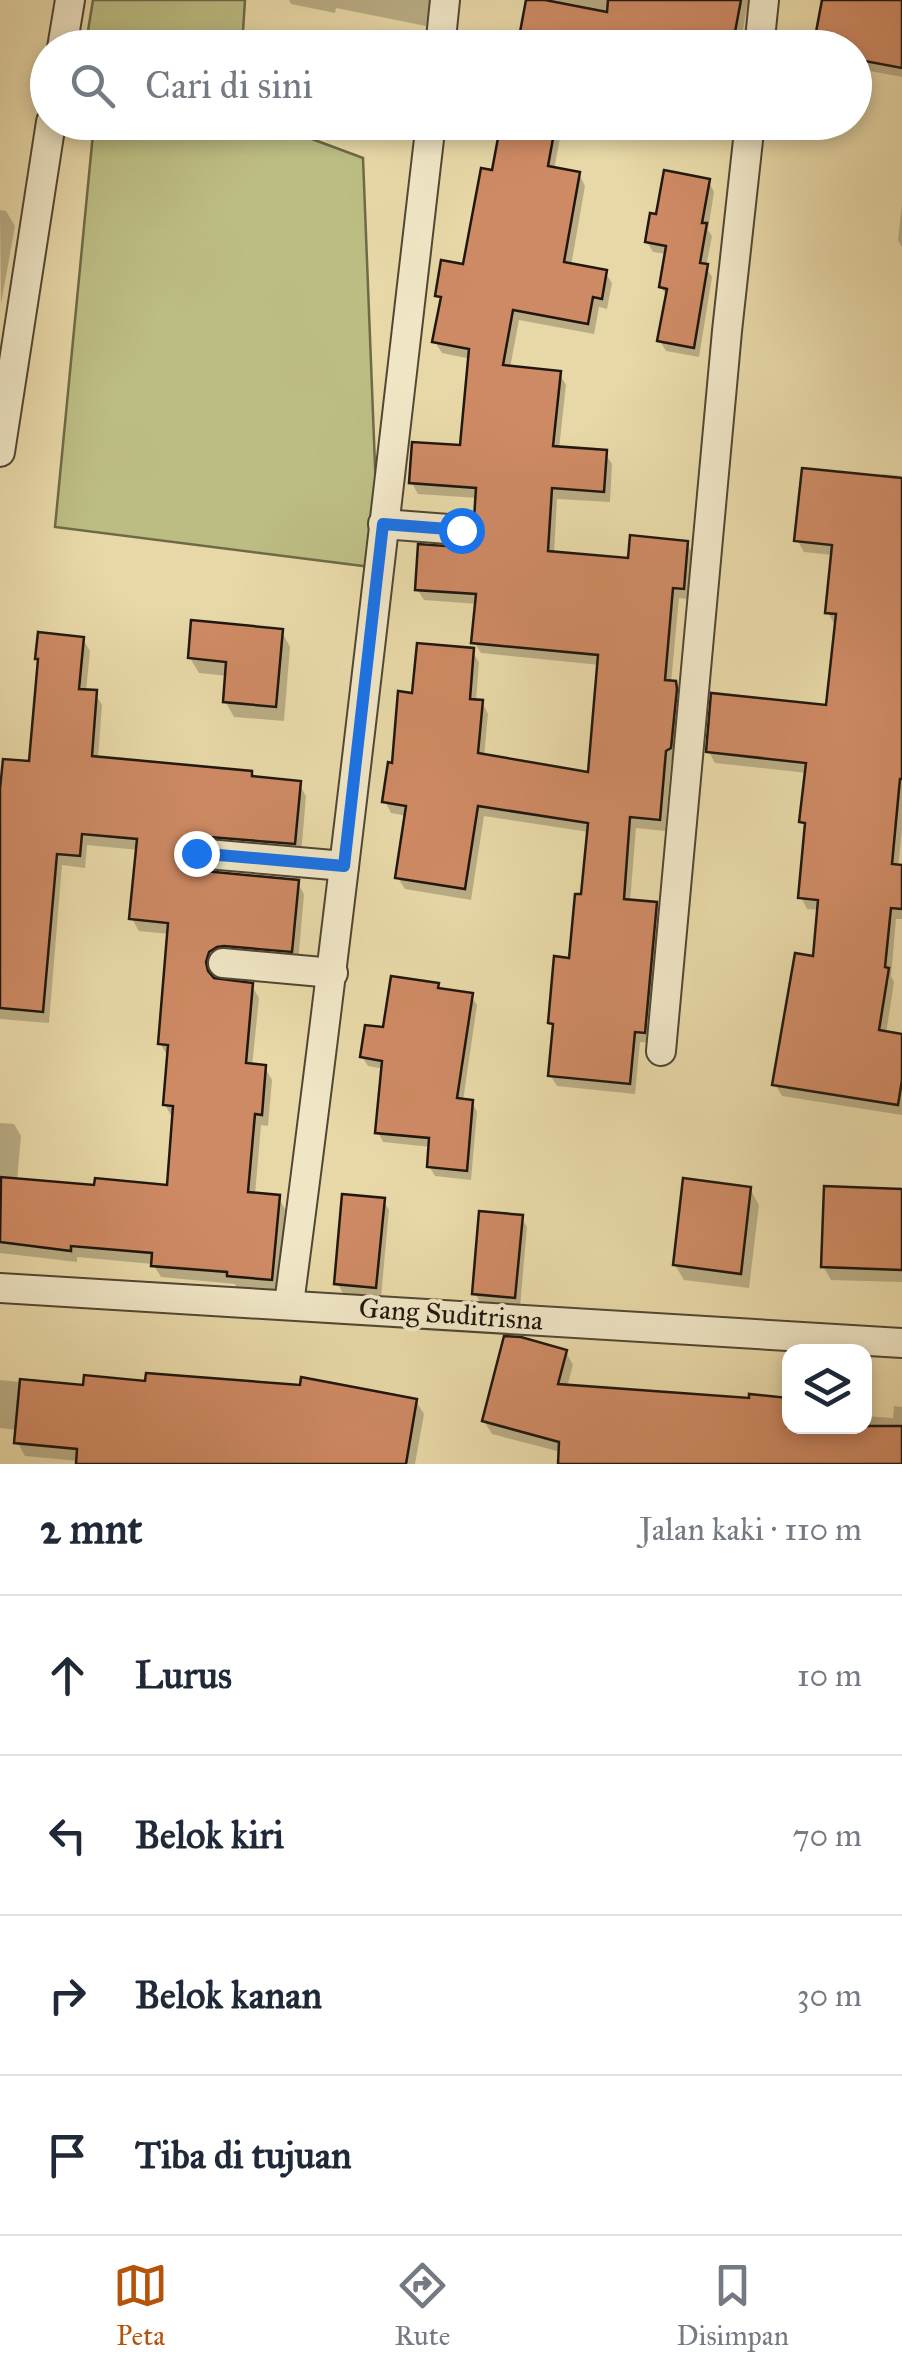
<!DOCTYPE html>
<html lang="id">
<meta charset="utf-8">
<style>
:root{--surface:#fff;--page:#f6f6f7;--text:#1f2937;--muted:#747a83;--line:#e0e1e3;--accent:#b45309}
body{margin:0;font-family:"IM FELL Great Primer",serif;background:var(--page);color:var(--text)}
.controls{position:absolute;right:30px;bottom:30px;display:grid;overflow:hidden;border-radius:20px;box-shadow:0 5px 15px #0003}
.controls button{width:90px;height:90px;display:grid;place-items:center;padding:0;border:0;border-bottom:2px solid var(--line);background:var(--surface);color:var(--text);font:50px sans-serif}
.stop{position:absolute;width:30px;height:30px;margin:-22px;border:8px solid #1a73e8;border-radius:50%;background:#fff}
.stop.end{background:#1a73e8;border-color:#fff;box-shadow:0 2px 10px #0008}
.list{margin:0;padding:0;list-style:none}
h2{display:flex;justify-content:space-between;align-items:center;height:130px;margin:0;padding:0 40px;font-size:42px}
h2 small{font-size:32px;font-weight:400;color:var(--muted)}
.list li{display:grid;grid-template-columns:65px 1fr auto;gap:30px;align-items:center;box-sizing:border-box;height:160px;padding:0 40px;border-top:2px solid var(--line)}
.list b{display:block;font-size:38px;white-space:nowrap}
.list em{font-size:32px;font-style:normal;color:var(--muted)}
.icon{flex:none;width:55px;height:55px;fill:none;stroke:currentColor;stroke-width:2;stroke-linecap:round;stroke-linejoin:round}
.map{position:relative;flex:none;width:902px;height:1464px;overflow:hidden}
.search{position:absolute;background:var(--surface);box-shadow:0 5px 15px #0003;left:30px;right:30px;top:30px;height:110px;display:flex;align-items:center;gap:25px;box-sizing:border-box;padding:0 35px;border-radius:55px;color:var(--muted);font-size:38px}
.sheet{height:770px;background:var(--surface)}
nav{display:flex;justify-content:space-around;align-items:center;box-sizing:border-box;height:140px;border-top:2px solid var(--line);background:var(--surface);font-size:28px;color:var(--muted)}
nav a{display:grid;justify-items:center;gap:5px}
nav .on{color:var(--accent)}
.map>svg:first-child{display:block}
</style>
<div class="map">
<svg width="902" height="1464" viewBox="0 0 902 1464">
<rect width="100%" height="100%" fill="#e8d8a7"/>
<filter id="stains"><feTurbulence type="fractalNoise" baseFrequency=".002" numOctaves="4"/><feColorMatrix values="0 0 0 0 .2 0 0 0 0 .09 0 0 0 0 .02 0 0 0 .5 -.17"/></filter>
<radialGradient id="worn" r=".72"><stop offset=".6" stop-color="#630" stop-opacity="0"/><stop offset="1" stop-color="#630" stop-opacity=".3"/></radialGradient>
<g fill="#bcbd83" stroke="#6e6a48" stroke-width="2.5">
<polygon points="93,0 245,0 242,47 104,48 86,43"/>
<polygon points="94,123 269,123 363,158 379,568 55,527"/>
</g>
<g fill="#0003">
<polygon points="289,0 431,0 426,26 336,8 335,13 291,4"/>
<polygon points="528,0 748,0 740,48 519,48"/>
<polygon points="843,0 902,0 902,77 865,70 860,94 854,93 854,48"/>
<polygon points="504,122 563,122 554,170 579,174 585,186 571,266 605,272 612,283 607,309 599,307 594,334 519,320 510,368 559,373 566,385 559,449 605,453 612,464 610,502 557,499 554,554 630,561 687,543 693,555 689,599 679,598 671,683 674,684 681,695 676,760 671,762 665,831 636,828 630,902 656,904 662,916 650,1043 640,1042 635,1094 557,1086 550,1075 555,1030 551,1023 571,960 583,897 589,832 484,816 471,900 405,889 398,878 407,816 391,813 385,801 415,696 472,651 479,662 476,702 482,702 488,714 484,757 591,775 600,665 481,653 474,642 478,604 424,600 417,589 474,548 481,532 478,498 418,494 412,483 462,448 471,359 442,353 435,342 442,303 438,295 465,267 494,173"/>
<polygon points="709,182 714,192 708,230 712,236 706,267 712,277 699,357 666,351 660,341 668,298 661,287 667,254 653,252 647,242 658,217"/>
<polygon points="902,204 902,247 898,240"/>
<polygon points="0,210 6,211 15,226 1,304"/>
<polygon points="882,474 902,476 902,829 898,868 902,868 902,919 896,919 891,976 894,982 886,1034 902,1037 902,1115 782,1096 775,1084 815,958 820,910 807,909 801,897 807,829 802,821 807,773 715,763 709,752 828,708 837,624 834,624 828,612 833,555 804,552 797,540 881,479"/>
<polygon points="282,632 290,647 284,721 234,717 225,701 228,676 199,673 190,658"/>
<polygon points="83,639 90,651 86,692 95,693 102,705 98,759 299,784 306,796 301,855 188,855 184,866 185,869 297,882 304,894 298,963 215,965 211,976 212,980 252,986 259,998 252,1067 265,1068 272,1080 268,1126 261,1125 255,1195 278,1197 285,1209 278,1291 236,1287 235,1284 161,1277 153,1264 77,1257 77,1262 0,1253 0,1123 14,1124 21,1136 17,1181 97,1188 169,1188 172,1117 165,1105 167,1055 160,1043 170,934 139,931 132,919 138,850 87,845 85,868 62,865 49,1023 0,1019 0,817 31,764"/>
<polygon points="437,986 440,991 471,996 477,1005 463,1101 472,1102 477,1112 471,1180 435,1176 429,1166 431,1147 383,1142 378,1132 384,1069 368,1066 362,1057 385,1030"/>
<polygon points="750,1189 759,1205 749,1288 684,1280 675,1265"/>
<polygon points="902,1192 902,1282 831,1280 823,1266"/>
<polygon points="383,1200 389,1210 381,1297 343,1293 337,1283"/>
<polygon points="521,1217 527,1227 520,1307 481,1304 475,1293"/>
<polygon points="566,1352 573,1365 567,1387 788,1400 790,1426 864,1426 864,1416 893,1418 894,1406 902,1407 902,1464 560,1464 561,1452 492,1434 484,1421"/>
<polygon points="0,1380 85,1388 416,1401 424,1414 415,1464 78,1464 79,1461 25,1456 17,1442 18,1430 0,1428"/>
</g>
<g fill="#ce8a64" stroke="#1f170e" stroke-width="2.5">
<polygon points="526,0 545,0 607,12 608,0 741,0 732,48 706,48 647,36 645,48 517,48"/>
<polygon points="822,0 902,0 902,68 854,59 854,48 813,48"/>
<polygon points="501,122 556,122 548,166 580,172 564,262 607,270 602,299 593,297 588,324 513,310 503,365 561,371 553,446 607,450 604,492 552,488 548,551 628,558 630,535 688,541 684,589 673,588 665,680 676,681 677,689 671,748 666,751 660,820 630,817 624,899 657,902 645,1033 635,1032 630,1084 548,1076 553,1024 548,1023 554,956 569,958 575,894 581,894 588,823 478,806 465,889 395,878 406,806 382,802 388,762 392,763 398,691 412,693 417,643 474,648 470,699 483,700 478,753 588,772 598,655 471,643 476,594 415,590 418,544 460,547 473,545 478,532 474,519 476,488 409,483 412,442 460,445 469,349 432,342 441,297 435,296 441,260 463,264 481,168 492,170"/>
<polygon points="664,170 710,179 702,223 707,223 700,263 708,264 694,348 657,341 667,289 659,287 666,246 645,242 650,213 656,214"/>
<polygon points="802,468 902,478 902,779 900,779 892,864 902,865 902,909 891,908 885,967 889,968 879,1030 902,1034 902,1080 898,1105 772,1085 795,953 813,956 818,900 798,898 805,823 799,822 806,763 706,752 711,693 826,705 836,614 825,613 832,545 794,541"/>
<polygon points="191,620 283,629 276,707 223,702 226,662 188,658"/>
<polygon points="38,632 84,637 79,689 97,690 92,756 252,771 252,776 301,781 295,844 197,836 188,838 182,842 179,852 181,861 185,867 194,870 299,880 292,952 224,946 217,947 209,952 206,962 208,971 214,978 253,983 246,1063 266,1065 262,1115 255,1114 248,1192 280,1195 272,1280 227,1276 227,1272 151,1266 152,1253 71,1246 71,1251 0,1242 1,1177 94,1185 95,1178 167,1185 173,1106 163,1105 168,1045 158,1044 168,923 129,919 137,839 82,834 80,856 57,854 43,1012 0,1008 0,789 3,759 29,761 38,659 35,659"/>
<polygon points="391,976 439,983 438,988 473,993 457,1098 473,1100 467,1171 427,1167 429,1138 375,1133 382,1061 360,1057 365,1025 383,1027"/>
<polygon points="683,1178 751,1187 741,1274 673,1265"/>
<polygon points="824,1186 902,1189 902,1270 821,1267"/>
<polygon points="342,1194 385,1198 376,1288 334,1284"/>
<polygon points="479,1211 523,1215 515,1298 472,1294"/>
<polygon points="504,1336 521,1337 567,1350 558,1384 749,1398 749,1394 789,1398 787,1426 902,1426 902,1464 558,1464 559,1442 482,1421"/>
<polygon points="146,1373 300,1385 301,1377 417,1399 406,1464 76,1464 77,1449 14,1443 20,1379 83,1385 84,1375 145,1381"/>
</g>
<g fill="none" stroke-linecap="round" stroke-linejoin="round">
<g stroke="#514734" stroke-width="32">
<g id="minor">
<polyline points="62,48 70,0"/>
<polyline points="440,48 445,0"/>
<polyline points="759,48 764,0"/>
<polyline points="0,452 51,122"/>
<polyline points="383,524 461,530"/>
<polyline points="196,853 344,866"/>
<polyline points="223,963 333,973"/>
<polyline points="661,1051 727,331 750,122"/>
<polyline points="0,1288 902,1343"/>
<path d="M 289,1304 C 341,911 385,516 431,122"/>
</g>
</g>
<use href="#minor" stroke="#f0e6c6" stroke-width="28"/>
</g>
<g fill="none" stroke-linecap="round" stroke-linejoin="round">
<polyline stroke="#1a73e8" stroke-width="12" points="196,853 344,866 383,524 461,530"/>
</g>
<g text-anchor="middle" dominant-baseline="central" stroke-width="8" stroke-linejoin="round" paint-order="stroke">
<g font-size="28" fill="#1f170e" stroke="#f0e6c6">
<text transform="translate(451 1314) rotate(4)">Gang Suditrisna</text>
</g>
</g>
<rect width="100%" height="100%" filter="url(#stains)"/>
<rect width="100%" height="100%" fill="url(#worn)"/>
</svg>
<div class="controls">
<button><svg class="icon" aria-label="layers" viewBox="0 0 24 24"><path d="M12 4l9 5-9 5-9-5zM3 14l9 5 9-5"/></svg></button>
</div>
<div class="stop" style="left:461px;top:530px"></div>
<div class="stop end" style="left:196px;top:853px"></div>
<div class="search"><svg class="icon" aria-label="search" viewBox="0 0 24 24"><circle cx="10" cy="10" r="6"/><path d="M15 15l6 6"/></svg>Cari di sini</div>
</div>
<section class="sheet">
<h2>2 mnt<small>Jalan kaki · 110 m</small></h2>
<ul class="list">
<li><svg class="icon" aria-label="ahead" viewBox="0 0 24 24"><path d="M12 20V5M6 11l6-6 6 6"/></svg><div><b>Lurus</b></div><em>10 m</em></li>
<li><svg class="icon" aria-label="left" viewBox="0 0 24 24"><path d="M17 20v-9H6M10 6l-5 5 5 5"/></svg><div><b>Belok kiri</b></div><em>70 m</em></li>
<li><svg class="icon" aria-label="right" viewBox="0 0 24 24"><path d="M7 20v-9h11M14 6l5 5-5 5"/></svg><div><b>Belok kanan</b></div><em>30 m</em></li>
<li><svg class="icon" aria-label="arrive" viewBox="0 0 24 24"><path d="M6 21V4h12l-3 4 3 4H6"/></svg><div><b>Tiba di tujuan</b></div></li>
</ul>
</section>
<nav>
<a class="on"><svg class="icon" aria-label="map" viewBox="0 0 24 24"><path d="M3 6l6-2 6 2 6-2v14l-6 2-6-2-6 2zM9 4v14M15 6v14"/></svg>Peta</a>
<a><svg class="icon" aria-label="directions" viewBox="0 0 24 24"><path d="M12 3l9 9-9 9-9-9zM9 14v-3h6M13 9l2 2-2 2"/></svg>Rute</a>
<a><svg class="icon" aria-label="saved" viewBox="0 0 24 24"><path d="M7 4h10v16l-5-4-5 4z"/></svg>Disimpan</a>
</nav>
